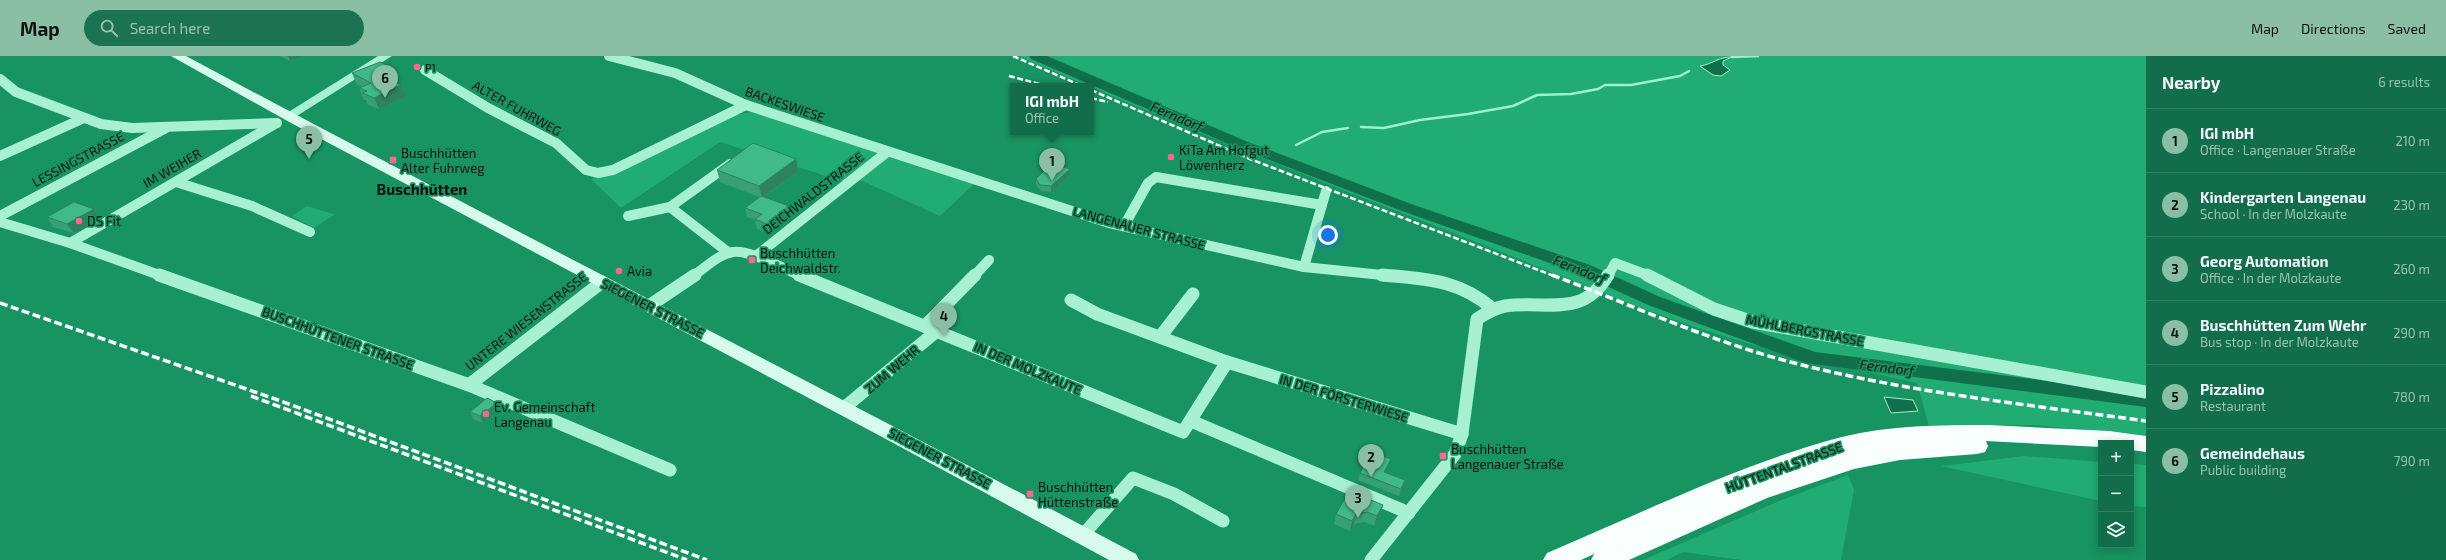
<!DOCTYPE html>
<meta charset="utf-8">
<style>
:root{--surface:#126e4a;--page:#1b7351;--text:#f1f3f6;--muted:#9cc0b5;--line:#318162;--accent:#8abfa5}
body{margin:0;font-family:"Exo 2",sans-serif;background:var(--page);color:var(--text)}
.controls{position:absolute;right:12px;bottom:12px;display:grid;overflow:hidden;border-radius:0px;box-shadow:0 2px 10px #0003}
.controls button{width:36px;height:36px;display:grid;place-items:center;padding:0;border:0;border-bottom:1px solid var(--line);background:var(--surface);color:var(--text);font:20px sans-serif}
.you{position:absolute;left:1328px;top:179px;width:14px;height:14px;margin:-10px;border:3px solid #fff;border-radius:50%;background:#1a73e8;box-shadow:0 0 0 6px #1a73e833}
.badge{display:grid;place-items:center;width:26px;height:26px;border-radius:50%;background:var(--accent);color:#111;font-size:13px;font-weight:700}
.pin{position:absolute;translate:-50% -33px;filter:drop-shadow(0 1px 2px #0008)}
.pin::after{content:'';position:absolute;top:21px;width:14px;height:12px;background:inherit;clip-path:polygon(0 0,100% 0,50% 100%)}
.popup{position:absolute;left:1010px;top:27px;width:84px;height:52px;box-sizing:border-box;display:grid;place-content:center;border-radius:0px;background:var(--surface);filter:drop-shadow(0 1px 3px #0005);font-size:13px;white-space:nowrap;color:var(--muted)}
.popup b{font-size:15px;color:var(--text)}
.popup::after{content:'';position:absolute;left:50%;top:100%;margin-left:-8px;border:8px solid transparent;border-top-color:var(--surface)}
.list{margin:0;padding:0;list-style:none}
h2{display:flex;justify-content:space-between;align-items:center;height:52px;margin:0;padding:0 16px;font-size:17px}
h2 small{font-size:13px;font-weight:400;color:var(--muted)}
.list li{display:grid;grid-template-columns:26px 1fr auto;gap:12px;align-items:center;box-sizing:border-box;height:64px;padding:0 16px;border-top:1px solid var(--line)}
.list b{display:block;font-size:15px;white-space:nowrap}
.list p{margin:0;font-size:13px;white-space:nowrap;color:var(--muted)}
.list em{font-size:13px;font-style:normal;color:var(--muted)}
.icon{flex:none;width:22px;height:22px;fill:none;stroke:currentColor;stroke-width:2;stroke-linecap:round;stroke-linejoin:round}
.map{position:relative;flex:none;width:2146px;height:504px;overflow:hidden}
header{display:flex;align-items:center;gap:24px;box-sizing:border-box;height:56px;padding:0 20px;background:var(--accent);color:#111}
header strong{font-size:19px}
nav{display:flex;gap:22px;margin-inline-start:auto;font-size:14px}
.search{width:280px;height:36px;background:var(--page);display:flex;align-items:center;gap:10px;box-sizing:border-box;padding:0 14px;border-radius:22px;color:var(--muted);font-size:15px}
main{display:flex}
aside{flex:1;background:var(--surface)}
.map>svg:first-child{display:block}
</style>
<header>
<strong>Map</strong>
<div class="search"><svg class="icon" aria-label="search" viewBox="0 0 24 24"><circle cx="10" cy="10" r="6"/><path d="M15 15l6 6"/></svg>Search here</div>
<nav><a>Map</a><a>Directions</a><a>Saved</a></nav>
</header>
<main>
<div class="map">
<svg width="2146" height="504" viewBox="0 0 2146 504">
<rect width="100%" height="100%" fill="#189362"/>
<g fill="#21ac73">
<path d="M 1018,0 L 2146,0 L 2146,381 L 2036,369 L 1929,370 L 1917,327 C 1851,312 1785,299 1720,279 C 1633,252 1549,214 1464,181 C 1314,124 1164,63 1018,0 Z"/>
<polygon points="752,56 975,127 940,160 858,123 851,128 720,86 621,152 591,123 735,59"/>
<polygon points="307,150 333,158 335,158 314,172 292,160"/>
<polygon points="2025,400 2101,406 2101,445 1941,410"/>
<polygon points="2131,408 2146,409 2146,451 2131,450"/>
<polygon points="1848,419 1854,434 1841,504 1741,504 1683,496 1667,504 1643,504 1779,445"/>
</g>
<g fill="#10704b" stroke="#9bf2cd">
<path d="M 1732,1 L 1723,5 L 1723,9 L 1730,14 L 1721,20 L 1713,19 L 1700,10 C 1713,8 1718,1 1732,1 Z"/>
<polygon points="1884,341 1913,344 1918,355 1891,357"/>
</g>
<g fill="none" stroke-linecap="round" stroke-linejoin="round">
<g stroke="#9bf2cd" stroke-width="2.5">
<polyline points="1732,1 1758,0"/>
<polyline points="1361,71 1384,72 1420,64 1468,58 1513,50 1537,39 1571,38 1598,33 1605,29 1631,29 1680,20 1689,15"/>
<polyline points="1296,89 1322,76 1348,72"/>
<polyline points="1278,103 1282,100"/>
</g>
<polygon fill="#10704b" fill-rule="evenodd" points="1029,0 1047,0 1248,86 1414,149 1590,209 1660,241 1815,296 2146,337 2146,351 1806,307 1648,249 1578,217 1402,155 1238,92 1031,3"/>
<g stroke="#a8f0d2" stroke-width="10">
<polyline points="609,0 675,17 746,49 1109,167 1304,211 1392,220"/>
<polyline points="425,14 488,52 556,87 586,114 598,117 613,114 746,49"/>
<polyline points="0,23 16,36 101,68 132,72 277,67"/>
<polyline points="0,100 84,62"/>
<polyline points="176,126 252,150 310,176"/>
<polyline points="0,160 166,72"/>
<polyline points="628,160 670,151"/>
<polyline points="0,166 70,187 162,220"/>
<polyline points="1124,170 1148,127 1156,121 1322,149"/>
<polyline points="70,187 275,68"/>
<polyline points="729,197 670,151 730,108"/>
<polyline points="756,200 887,96"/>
<polyline points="1304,211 1326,135"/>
<path d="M 693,220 C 705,212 719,198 733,196 C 751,194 784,213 801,220"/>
<polyline points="974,220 989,204"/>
<polyline points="1608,220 1615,207 1650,220"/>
</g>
<g stroke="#a8f0d2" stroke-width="13">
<polyline points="159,219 469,329 670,414"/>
<polyline points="799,219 1183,376 1227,306"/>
<path d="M 1382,219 C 1425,223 1458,223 1493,253"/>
<polyline points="1647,219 1714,253 1753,266 2146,336"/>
<polyline points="1071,244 1097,258 1227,306 1462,378"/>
<polyline points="649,250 695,219"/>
<polyline points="925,270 975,219"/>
<polyline points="1160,281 1193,238"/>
<polyline points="469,329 602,226"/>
<polyline points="845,351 938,274"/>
<polyline points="1191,365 1409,457"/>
<polyline points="1083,479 1133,422 1174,438 1223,465"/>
<path d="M 1371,504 L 1455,398 L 1462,378 L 1477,263 C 1486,257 1494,252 1505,250 C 1547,244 1582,263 1608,219"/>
</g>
<polygon fill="#a8f0d2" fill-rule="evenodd" points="378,0 392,0 292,63 288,64 282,60"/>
<path fill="#d6fbed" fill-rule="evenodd" d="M 171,0 L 186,0 C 501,169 820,330 1136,498 L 1139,504 L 1109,504 L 884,382 L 291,67 Z"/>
<path fill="#f8fffc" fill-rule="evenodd" d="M 1989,369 L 2109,375 L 2146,380 L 2146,396 L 2131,394 L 2131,387 L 2101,387 L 2101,391 L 1986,385 L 1988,390 L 1985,396 L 1977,398 L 1900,404 L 1854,413 L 1767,442 L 1629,504 L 1591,504 L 1594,498 L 1581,504 L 1543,504 L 1547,497 C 1642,457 1742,407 1842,381 C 1890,369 1940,369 1989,369 Z"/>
<g stroke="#fff" stroke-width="2.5" stroke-dasharray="6 2.5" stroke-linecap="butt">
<polyline points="1013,0 1082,30"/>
<polyline points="1009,20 1047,30"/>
<polyline points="1091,34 1250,103 1554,220"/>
<polyline points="1091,42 1108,46"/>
</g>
<g stroke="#fff" stroke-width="3.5" stroke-dasharray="8 3.5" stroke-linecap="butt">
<path d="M 1552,219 C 1634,250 1716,288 1802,309 C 1914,337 2031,349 2146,365"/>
<polyline points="0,247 278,344 707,504"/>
<polyline points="251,340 687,504"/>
</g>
</g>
<g fill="#38a076">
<polygon points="279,0 304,0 290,5"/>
<polygon points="389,10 394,21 393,22 394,24 393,25 401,29 406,40 379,53 368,49 366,44 364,44 359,32 362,31 357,29 352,17"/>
<polygon points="796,103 798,115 764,141 792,151 794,160 771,178 757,173 755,164 747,161 745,152 759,141 720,126 717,114"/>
<polygon points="1070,113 1070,119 1051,136 1041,135 1036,129 1036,123"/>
<polygon points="94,153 100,162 74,177 53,171 47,161"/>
<polygon points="500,353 483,367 473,363 470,356"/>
<polygon points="1389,409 1385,416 1405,424 1404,431 1399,440 1358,424 1360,417 1371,412"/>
<polygon points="1383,449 1380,459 1374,470 1365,466 1354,468 1350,475 1334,468 1336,458"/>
</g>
<g fill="#2e8260">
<polygon points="288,0 304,0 290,5"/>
<polygon points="389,10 394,21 393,22 394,24 384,29 379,18 386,12"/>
<polygon points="401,29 406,40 379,53 374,42"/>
<polygon points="796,103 798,115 762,142 759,130"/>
<polygon points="1070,113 1070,119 1051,136 1051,130"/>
<polygon points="792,151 794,160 771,178 769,169"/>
<polygon points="94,153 100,162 74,177 67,168"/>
<polygon points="497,347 500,353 483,367 480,360"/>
<polygon points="1391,403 1389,409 1382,422 1384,416"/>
<polygon points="1405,424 1404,431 1399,440 1401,433"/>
<polygon points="1383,449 1380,459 1374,470 1377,460"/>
<polygon points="1356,458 1354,468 1350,475 1352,465"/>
</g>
<g fill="#41ba89" stroke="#2e8260">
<polygon points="380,6 389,10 386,12 390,13 379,18 401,29 374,42 362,37 367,35 359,32 371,27 352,17"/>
<polygon points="753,87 796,103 759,130 717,114"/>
<polygon points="1052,107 1070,113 1051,130 1040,129 1036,123"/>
<polygon points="761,140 792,151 769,169 755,163 762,158 745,152"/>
<polygon points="74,146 94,153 67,168 47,161"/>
<polygon points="487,342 497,347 480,360 470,356"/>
<polygon points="1378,398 1391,403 1384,416 1405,424 1401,433 1360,417 1364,409 1371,412"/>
<polygon points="1349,435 1383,449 1377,460 1368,456 1356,458 1352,465 1336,458"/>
</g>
<g fill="#ff678c" stroke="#189362" stroke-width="1.5">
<circle cx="417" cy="11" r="4"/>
<circle cx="1171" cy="101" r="4"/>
<rect x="389" y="100" width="8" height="8" rx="2"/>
<circle cx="79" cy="165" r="4"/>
<rect x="748" y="200" width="8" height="8" rx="2"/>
<circle cx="619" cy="215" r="4"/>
<circle cx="486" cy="358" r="4"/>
<rect x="1439" y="396" width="8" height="8" rx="2"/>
<rect x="1026" y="434" width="8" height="8" rx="2"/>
</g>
<g text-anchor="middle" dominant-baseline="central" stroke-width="3.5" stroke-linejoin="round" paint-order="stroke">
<g font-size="11" fill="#111" stroke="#189362" text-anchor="start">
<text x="425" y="11">P1</text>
</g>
<g font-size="13" fill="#111" stroke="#189362">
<text transform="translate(785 48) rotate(19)">BACKESWIESE</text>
<text transform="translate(517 52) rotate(29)">ALTER FUHRWEG</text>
<text transform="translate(78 103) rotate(-28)">LESSINGSTRASSE</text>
<text transform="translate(172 112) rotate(-30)">IM WEIHER</text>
<text transform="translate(813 137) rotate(-38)">DEICHWALDSTRASSE</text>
<text transform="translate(1139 172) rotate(15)">LANGENAUER STRASSE</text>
<text transform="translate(653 252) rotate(27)">SIEGENER STRASSE</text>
<text transform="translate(526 265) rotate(-38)">UNTERE WIESENSTRASSE</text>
<text transform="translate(1805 274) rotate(11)">MÜHLBERGSTRASSE</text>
<text transform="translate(338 282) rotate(20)">BUSCHHÜTTENER STRASSE</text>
<text transform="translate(1028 312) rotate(23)">IN DER MOLZKAUTE</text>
<text transform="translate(892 313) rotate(-40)">ZUM WEHR</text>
<text transform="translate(1344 342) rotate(17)">IN DER FÖRSTERWIESE</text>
<text transform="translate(940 402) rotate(28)">SIEGENER STRASSE</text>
<text transform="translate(1784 411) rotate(-20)">HÜTTENTALSTRASSE</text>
</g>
<g font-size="13" fill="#111" stroke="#189362" text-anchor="start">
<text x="1179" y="94">KiTa Am Hofgut<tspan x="1179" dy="15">Löwenherz</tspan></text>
<text x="401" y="97">Buschhütten<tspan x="401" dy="15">Alter Fuhrweg</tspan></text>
<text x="87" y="165">DS Fit</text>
<text x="760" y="197">Buschhütten<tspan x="760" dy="15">Deichwaldstr.</tspan></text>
<text x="627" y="215">Avia</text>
<text x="494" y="351">Ev. Gemeinschaft<tspan x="494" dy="15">Langenau</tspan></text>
<text x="1451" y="393">Buschhütten<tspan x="1451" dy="15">Langenauer Straße</tspan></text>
<text x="1038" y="431">Buschhütten<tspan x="1038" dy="15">Hüttenstraße</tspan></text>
</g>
<g font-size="14" font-style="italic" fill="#111" stroke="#189362">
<text transform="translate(1177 60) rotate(23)">Ferndorf</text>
<text transform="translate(1580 213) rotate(22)">Ferndorf</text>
<text transform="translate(1887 311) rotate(7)">Ferndorf</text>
</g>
<g font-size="15" font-weight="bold" fill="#111" stroke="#189362">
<text x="422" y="133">Buschhütten</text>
</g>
</g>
</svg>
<div class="controls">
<button>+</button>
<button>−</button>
<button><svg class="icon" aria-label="layers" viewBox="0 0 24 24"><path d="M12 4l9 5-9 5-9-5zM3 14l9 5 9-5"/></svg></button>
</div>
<div class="you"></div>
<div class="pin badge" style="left:1052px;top:125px">1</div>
<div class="popup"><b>IGI mbH</b>Office</div>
<div class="pin badge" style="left:1371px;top:421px">2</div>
<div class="pin badge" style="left:1358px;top:462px">3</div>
<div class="pin badge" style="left:944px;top:280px">4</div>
<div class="pin badge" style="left:309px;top:103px">5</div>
<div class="pin badge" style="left:385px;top:42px">6</div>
</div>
<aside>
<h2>Nearby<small>6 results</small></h2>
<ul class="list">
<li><span class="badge">1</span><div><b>IGI mbH</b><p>Office · Langenauer Straße</p></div><em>210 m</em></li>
<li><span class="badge">2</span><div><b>Kindergarten Langenau</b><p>School · In der Molzkaute</p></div><em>230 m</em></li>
<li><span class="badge">3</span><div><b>Georg Automation</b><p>Office · In der Molzkaute</p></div><em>260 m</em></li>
<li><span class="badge">4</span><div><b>Buschhütten Zum Wehr</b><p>Bus stop · In der Molzkaute</p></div><em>290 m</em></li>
<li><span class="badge">5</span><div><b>Pizzalino</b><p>Restaurant</p></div><em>780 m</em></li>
<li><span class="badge">6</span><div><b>Gemeindehaus</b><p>Public building</p></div><em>790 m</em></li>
</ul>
</aside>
</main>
